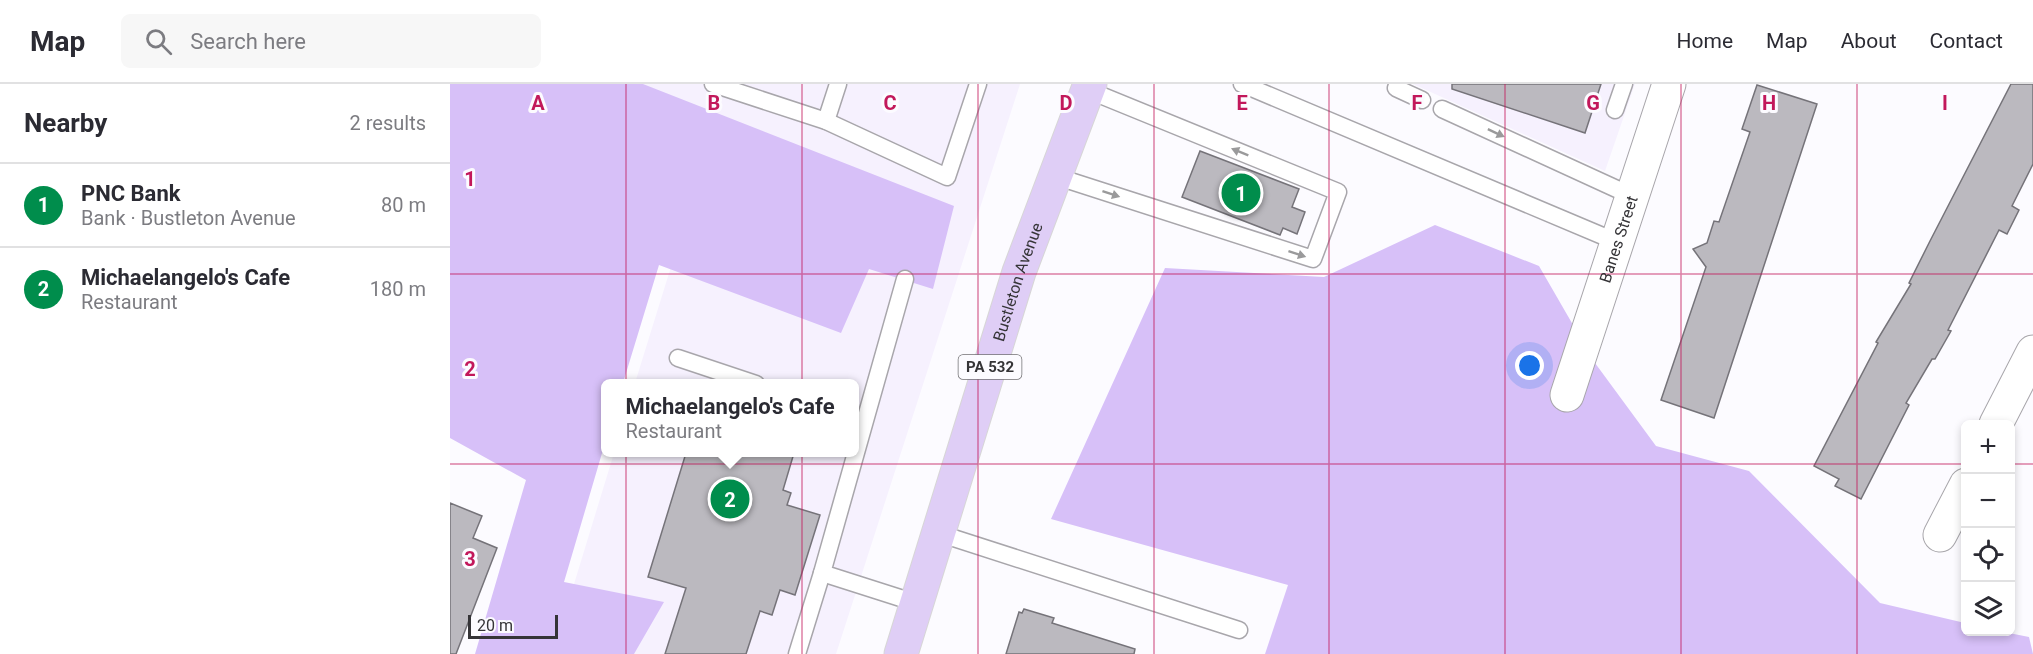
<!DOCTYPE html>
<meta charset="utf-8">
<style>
:root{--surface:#fff;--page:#f7f7f7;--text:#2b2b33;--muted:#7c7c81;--line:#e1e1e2;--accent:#008d4c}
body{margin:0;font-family:Roboto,sans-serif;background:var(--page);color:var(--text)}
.controls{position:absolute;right:18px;bottom:18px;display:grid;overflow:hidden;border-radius:9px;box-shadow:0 3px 9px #0003}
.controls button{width:54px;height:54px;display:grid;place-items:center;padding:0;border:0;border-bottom:2px solid var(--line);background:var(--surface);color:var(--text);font:30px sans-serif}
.scale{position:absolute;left:18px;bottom:15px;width:90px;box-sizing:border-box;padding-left:6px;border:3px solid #353437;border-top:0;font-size:16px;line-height:21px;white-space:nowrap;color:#353437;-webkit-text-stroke:4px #fcfbff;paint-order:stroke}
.you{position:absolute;left:1080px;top:282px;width:21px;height:21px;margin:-15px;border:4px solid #fff;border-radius:50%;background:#1a73e8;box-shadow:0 0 0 9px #1a73e833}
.badge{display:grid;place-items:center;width:39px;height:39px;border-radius:50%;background:var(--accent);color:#fff;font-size:20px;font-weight:700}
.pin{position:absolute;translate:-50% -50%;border:3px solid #fff;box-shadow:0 2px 6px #0006}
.popup{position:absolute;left:151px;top:295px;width:258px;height:78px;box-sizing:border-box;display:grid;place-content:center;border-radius:9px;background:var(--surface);filter:drop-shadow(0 2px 4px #0005);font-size:20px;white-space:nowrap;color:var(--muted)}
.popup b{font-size:22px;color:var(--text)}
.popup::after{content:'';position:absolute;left:50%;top:100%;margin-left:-12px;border:12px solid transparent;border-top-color:var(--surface)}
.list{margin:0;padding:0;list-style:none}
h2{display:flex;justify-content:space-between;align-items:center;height:78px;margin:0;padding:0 24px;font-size:26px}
h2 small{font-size:20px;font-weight:400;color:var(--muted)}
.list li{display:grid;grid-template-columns:39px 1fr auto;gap:18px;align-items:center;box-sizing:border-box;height:84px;padding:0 24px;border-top:2px solid var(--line)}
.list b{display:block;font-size:22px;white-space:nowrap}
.list p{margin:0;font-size:20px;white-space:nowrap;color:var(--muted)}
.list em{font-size:20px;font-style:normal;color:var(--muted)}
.icon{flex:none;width:33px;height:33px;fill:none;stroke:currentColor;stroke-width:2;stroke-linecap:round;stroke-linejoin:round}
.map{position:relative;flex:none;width:1583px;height:570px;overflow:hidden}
header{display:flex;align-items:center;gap:36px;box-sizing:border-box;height:84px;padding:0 30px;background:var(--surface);border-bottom:2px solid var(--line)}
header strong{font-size:28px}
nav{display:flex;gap:33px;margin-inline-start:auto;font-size:21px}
.search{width:420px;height:54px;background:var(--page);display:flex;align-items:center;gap:15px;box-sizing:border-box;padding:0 21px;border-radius:9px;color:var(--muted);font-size:22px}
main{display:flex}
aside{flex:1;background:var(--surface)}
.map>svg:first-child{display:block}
</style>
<header>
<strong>Map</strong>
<div class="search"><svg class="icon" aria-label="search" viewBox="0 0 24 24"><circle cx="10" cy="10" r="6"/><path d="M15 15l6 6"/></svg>Search here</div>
<nav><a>Home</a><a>Map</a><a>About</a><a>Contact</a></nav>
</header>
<main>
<aside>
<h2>Nearby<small>2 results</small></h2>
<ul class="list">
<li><span class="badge">1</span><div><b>PNC Bank</b><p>Bank · Bustleton Avenue</p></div><em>80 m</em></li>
<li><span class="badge">2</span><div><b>Michaelangelo's Cafe</b><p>Restaurant</p></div><em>180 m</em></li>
</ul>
</aside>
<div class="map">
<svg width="1583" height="570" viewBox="0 0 1583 570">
<rect width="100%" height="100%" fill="#fcfbff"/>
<g fill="#f6f1fe">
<polygon points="154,0 570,0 386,570 138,570 117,523 164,369 404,368 404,300 185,299 264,44"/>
<polygon points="963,0 1185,0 1155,87"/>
</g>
<g fill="#d7c0f8">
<polygon points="0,0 193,0 504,122 483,205 419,185 391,249 209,181 173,299 156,300 155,359 114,498 214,518 184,570 25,570 76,396 0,354"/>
<polygon points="985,141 1089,182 1145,279 1206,362 1299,387 1430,519 1515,539 1516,548 1554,548 1579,553 1583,570 815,570 838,501 601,435 715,184 874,193"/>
</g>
<g fill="#bbb9bf" stroke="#757379" stroke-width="1.5">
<polygon points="1002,0 1151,0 1135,49 1002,5"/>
<polygon points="1561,0 1583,0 1583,80 1562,122 1569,126 1557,150 1549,146 1498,246 1501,247 1485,275 1482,275 1456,319 1459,321 1411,415 1385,402 1389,395 1364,382 1428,259 1426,258 1461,200 1459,199 1480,157"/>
<polygon points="1307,1 1367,20 1264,334 1211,316 1256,183 1243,165 1257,159 1264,137 1269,138 1300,48 1292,45"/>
<polygon points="750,67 849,105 842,123 855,128 847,150 833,144 830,151 732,113"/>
<polygon points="236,369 344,369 333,406 341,409 337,421 370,431 345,511 330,506 322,531 310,527 296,570 215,570 236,504 198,493"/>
<polygon points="0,419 32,432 23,454 47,464 6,570 0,570"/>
<polygon points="574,525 604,534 602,539 685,565 684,570 556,570 569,528 572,529"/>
</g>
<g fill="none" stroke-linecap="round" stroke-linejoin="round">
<g stroke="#a8a6ab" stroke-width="19">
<g id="service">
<polyline points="263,0 376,37 497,93 528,0"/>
<polyline points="792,0 1167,158"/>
<polyline points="946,4 972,16"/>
<polyline points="992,25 1182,112"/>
<polyline points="1165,26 1174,0"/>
<polyline points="376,37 388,0"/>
<polyline points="605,92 863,175 888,108 638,6"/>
<polyline points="455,195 372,489 466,519"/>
<polyline points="228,274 306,300"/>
<polyline points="488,449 789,546"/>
<polyline points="347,570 372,489"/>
</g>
</g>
<g stroke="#a8a6ab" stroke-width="35">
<g id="minor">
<path id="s1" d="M 1117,311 L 1219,0"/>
<polyline points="1546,340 1583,268"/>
<polyline points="1490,451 1516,401"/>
</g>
</g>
<g stroke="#d7d6d7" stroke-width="35">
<g id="primary">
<path id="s2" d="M 451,570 L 569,188 L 640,0"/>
</g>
</g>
<use href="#service" stroke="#fff" stroke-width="16"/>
<use href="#minor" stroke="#fff" stroke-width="33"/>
<use href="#primary" stroke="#dfcef6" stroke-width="33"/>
</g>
<defs><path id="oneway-solid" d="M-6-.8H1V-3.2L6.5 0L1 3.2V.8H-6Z" transform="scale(1.5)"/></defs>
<g fill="#9a9a9b">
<use href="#oneway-solid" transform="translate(1046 49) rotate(25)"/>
<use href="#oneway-solid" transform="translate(790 68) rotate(-158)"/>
<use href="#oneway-solid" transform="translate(661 110) rotate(18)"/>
<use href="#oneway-solid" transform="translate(847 170) rotate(18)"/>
</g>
<path fill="none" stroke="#c2185b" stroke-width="1.5" stroke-opacity="0.55" d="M 176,0 L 176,570M 352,0 L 352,570M 528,0 L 528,570M 704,0 L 704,570M 879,0 L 879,570M 1055,0 L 1055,570M 1231,0 L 1231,570M 1407,0 L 1407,570M 0,190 L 1583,190M 0,380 L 1516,380M 1560,380 L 1583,380"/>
<g text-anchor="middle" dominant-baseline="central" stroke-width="6" stroke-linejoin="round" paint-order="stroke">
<rect fill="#fcfbff" stroke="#717073" stroke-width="1.5" x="508.5" y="271" width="63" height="24" rx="4.5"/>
<g font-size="15" font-weight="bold" fill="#353437">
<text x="540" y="283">PA 532</text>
</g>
<g font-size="16" fill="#353437" stroke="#fcfbff">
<text stroke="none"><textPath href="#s1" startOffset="164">Banes Street</textPath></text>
<text stroke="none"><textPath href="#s2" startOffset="390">Bustleton Avenue</textPath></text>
</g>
</g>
<g font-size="20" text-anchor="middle" font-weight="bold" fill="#c2185b" stroke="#fcfbff" stroke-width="6" stroke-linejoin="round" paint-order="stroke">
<text x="88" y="26">A</text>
<text x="264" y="26">B</text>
<text x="440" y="26">C</text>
<text x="616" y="26">D</text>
<text x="792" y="26">E</text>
<text x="967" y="26">F</text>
<text x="1143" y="26">G</text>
<text x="1319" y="26">H</text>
<text x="1495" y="26">I</text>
<text x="20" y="102">1</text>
<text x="20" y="292">2</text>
<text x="20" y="482">3</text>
</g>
</svg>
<div class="controls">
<button>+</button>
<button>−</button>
<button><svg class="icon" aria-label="locate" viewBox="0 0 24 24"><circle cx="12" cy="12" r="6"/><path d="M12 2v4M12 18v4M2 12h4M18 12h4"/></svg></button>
<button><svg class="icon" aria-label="layers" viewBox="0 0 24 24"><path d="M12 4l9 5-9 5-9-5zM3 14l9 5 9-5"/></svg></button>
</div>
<div class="scale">20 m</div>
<div class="you"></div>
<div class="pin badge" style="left:791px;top:109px">1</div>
<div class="pin badge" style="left:280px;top:415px">2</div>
<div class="popup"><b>Michaelangelo's Cafe</b>Restaurant</div>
</div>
</main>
